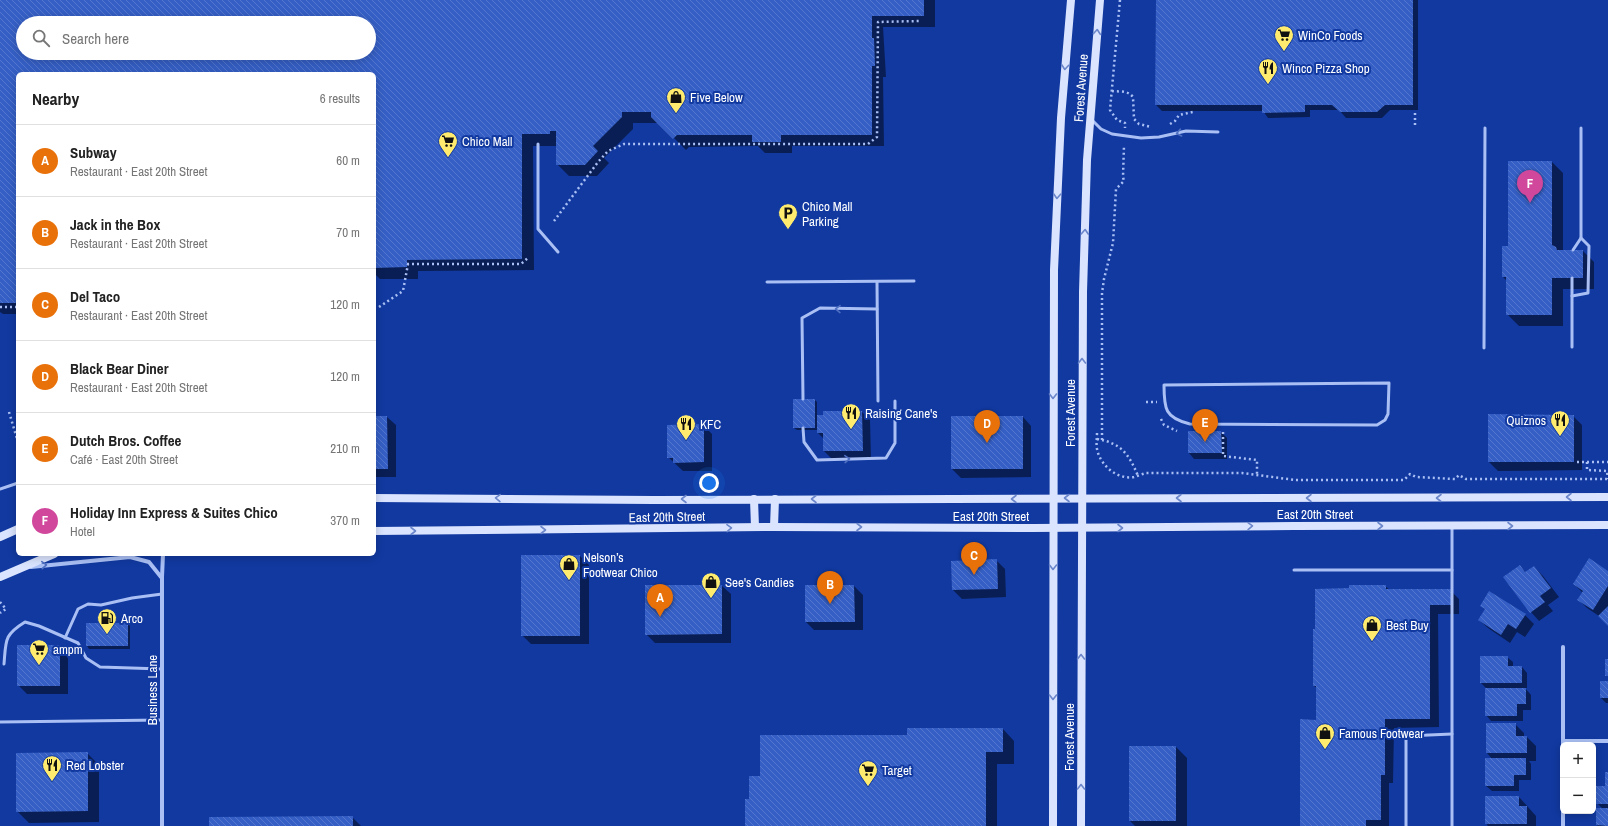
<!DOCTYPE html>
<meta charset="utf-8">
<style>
:root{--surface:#fff;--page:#f6f6f6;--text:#222;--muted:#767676;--line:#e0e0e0;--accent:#857d44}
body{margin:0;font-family:"Archivo Narrow",sans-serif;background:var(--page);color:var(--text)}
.controls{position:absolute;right:12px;bottom:12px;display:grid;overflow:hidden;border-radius:6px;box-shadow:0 2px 10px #0003}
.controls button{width:36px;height:36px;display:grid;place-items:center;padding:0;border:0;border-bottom:1px solid var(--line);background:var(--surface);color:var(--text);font:20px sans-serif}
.you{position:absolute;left:709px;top:483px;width:14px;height:14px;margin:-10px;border:3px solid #fff;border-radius:50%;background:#1a73e8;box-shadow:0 0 0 6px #1a73e833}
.badge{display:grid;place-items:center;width:26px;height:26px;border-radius:50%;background:var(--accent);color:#fff;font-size:13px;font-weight:700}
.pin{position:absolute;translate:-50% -33px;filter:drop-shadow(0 1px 2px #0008)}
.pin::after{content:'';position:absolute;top:21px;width:14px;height:12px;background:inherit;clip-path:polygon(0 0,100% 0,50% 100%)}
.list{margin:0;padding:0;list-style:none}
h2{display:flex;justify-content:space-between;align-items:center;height:52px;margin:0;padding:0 16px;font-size:17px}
h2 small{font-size:13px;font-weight:400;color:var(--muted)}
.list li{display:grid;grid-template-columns:26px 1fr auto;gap:12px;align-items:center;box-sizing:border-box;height:72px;padding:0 16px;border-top:1px solid var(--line)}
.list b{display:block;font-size:15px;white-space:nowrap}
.list p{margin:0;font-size:13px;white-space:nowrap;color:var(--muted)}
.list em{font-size:13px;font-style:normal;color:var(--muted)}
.icon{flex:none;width:22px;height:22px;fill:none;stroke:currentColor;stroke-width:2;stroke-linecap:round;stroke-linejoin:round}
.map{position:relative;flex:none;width:1608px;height:826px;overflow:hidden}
.search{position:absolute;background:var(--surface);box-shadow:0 2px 10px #0003;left:16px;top:16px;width:360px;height:44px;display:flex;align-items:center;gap:10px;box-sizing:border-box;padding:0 14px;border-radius:22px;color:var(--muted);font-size:15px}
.panel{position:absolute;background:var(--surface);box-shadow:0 2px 10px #0003;left:16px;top:72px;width:360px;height:484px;border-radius:6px}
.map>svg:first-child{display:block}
</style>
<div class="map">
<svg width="1608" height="826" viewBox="0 0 1608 826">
<defs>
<pattern id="building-back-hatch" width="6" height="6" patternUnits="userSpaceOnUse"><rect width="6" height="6" fill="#355fc5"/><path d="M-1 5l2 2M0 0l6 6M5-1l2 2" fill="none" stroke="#5377ce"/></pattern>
</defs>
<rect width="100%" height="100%" fill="#1139a0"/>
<g fill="#0007" fill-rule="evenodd">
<path d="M 0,0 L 935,0 L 935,27 L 883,27 L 886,77 L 883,77 L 884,146 L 792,146 L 792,153 L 765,153 L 758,146 L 689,147 L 686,150 L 659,123 L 633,123 L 633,129 L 604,158 L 609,163 L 597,176 L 569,176 L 557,164 L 557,146 L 533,146 L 534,270 L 418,271 L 418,279 L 380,279 L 374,273 L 374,74 L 18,74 L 18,314 L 3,314 L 0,312 ZM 23,23 L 369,23 L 369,53 L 23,53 Z"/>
<polygon points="1157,0 1418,0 1418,110 1390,110 1382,118 1346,118 1339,110 1310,110 1310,117 1268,118 1263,111 1162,111 1156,105"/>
<polygon points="1552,162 1563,173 1563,251 1583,251 1594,262 1594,289 1563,289 1563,326 1519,326 1507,314 1507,281 1503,277 1503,247 1509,247"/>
<polygon points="815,400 817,402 817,416 862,412 870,420 871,459 833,460 824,451 824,439 818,433 818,430 797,430 794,428"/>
<polygon points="1489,415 1573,416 1582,425 1582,470 1498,471 1489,462"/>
<polygon points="374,417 387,417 396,425 396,477 374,477"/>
<polygon points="1023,417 1031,426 1031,477 961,478 952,469"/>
<polygon points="703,425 712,434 712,471 683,471 668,457"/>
<polygon points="1189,432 1221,432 1227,438 1227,459 1194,459 1189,453"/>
<polygon points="522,556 580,556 589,565 589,644 531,644 522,635"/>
<polygon points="996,560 1005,569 1006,597 962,599 953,590"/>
<polygon points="1520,566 1526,573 1534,567 1543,576 1559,597 1548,605 1553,611 1539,621 1531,612"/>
<polygon points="1608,572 1608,625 1599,616 1587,608 1578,599 1583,593 1574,584"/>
<polygon points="722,586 731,594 731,643 655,643 646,634"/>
<polygon points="854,586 863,595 863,630 814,630 806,622"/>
<polygon points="1385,586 1390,590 1450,590 1459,599 1459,614 1438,614 1439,727 1394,728 1393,783 1389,783 1389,826 1301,826 1317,721 1317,688 1314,686 1316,630 1350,589"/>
<polygon points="1481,605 1525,615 1534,624 1525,637 1517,632 1510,643 1488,628 1479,620 1486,610"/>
<polygon points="87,624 128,624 130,626 130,649 89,649 87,646"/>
<polygon points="60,646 68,655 68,694 27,694 18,685"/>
<polygon points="1507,657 1513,662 1513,667 1522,667 1527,673 1527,688 1525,688 1531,695 1531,710 1523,710 1523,721 1491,721 1486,715 1486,688 1481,683"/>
<polygon points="1608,682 1608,703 1606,703 1601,698"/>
<polygon points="1515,724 1524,733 1524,737 1527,737 1536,746 1536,761 1529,761 1531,764 1531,780 1519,780 1519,791 1492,791 1486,786 1492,759 1487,753"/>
<polygon points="1003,729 1014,741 1014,764 997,764 997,826 746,826 750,800 761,777 908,736"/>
<polygon points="1176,747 1187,758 1187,826 1135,826 1130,821"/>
<polygon points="87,753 99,765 99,822 29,823 17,811"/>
<polygon points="1608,773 1608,826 1598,826 1597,825 1603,809 1597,803 1606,787"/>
<polygon points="1519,797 1536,816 1536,826 1488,826 1486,823"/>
<polygon points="352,817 361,826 210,826"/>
</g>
<g fill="url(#building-back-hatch)" fill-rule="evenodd">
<path d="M 0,0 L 924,0 L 924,16 L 872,16 L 872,38 L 874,38 L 875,66 L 872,66 L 872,135 L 781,135 L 781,142 L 752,142 L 752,135 L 677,135 L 673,139 L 651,117 L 651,112 L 622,112 L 622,117 L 593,146 L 598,151 L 585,165 L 556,165 L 556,131 L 550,131 L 550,134 L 522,134 L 522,259 L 407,260 L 407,267 L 374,268 L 374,74 L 18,74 L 18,303 L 0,303 ZM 23,23 L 369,23 L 369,53 L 23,53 Z"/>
<polygon points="1156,0 1413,0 1413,105 1385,105 1377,112 1340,112 1332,105 1305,105 1305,112 1262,113 1262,105 1155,105"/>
<polygon points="1508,161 1552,161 1552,245 1556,247 1557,250 1583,250 1583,278 1552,278 1552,315 1506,315 1506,277 1502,277 1502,246 1508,246"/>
<rect x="793" y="399" width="22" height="29"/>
<polygon points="823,411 862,411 863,451 823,451 823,433 817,433 817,415 823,415"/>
<polygon points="1488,414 1574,415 1574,462 1488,462"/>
<polygon points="374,416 387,416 388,469 374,469"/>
<rect x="951" y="416" width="72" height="53"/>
<polygon points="704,424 704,462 673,463 673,458 667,458 667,425"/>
<polygon points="1188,431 1221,431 1222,453 1188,453"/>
<rect x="521" y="555" width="59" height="81"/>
<polygon points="1589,558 1608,571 1608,586 1593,610 1577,600 1583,591 1573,584"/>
<polygon points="997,559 998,589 952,590 951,561"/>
<polygon points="1520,565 1525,572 1534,566 1551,588 1540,596 1545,602 1530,613 1503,577"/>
<polygon points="645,585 722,585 722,634 645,635"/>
<polygon points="805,585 854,585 855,622 805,622"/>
<polygon points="1349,585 1386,585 1386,589 1451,589 1451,605 1430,605 1430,719 1385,719 1385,775 1381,775 1381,820 1366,820 1366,826 1300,826 1300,719 1316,720 1316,686 1313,686 1313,629 1315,629 1315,589 1349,588"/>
<polygon points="1489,591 1526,614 1516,629 1508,624 1501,635 1478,620 1485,609 1480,606"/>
<polygon points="1608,606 1608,626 1598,616"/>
<rect x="86" y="623" width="42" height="23"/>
<rect x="17" y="645" width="43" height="41"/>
<polygon points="1480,656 1508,656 1508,666 1522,666 1522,683 1480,683"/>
<rect x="1605" y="659" width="3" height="17"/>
<rect x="1600" y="681" width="8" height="17"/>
<polygon points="1485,688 1526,688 1526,704 1517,704 1517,716 1485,716"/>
<polygon points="1486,723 1516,723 1516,736 1527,736 1527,753 1486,753"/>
<polygon points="907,728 1003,728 1003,752 986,752 986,826 745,826 745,799 749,799 749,776 760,776 760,735 907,735"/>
<rect x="1129" y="746" width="47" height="75"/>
<polygon points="88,752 88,811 16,812 16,753"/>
<polygon points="1485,758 1526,758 1526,775 1514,775 1514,786 1485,786"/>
<polygon points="1605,772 1608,772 1608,804 1596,804 1596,786 1605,786"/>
<polygon points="1485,796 1519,796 1519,806 1527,806 1527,824 1485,824"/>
<polygon points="1596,808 1608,808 1608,826 1596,825"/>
<polygon points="353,816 353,826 209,826 209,817"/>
</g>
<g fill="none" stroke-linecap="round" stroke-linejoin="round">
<g stroke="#aac0f5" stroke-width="2.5" stroke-dasharray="2 3" stroke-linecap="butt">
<polyline points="1120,0 1110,110 1117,120 1125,123 1125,128"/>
<path d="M 1112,91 C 1119,92 1128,90 1133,97 L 1134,119 L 1139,124 L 1151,127"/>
<polyline points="1415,113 1415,126"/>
<polyline points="1170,124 1175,121 1179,115 1193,112"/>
<polyline points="554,221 598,162 608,151 624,144 868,144 877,137 878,22 919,21"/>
<polyline points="407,264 521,264 529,257"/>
<polyline points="0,307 18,307"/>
<polyline points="379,307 403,291 408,264"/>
<polyline points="1146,402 1157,402"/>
<polyline points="9,412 18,442"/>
<polyline points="1161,419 1164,425 1177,431"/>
<polyline points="1223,432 1223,456 1257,460 1257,474"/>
<path d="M 1097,433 C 1097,439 1096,444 1097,449 C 1100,465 1117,480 1134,477 C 1138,476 1142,474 1146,473 L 1242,473 L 1295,480 L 1404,480 L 1410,474 L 1416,477 L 1455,479 L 1459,475 L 1466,479 L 1608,479"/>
<path d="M 1097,439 C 1121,443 1129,454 1138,476"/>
<polyline points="1102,440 1102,293 1104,279 1113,243 1116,189 1124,181 1123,177 1124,145"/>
<polyline points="1577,462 1608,462"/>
<polyline points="1587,462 1587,470 1607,471 1608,479"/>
<polyline points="0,602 6,609 0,613"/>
</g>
<g stroke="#aac0f5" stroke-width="3">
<polyline points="1091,119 1101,129 1112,134 1141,138 1159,137 1186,131 1218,132"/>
<polyline points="538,144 538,229 558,252"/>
<polyline points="1573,250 1581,238 1581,128"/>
<polyline points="1572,278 1572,347"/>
<polyline points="767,282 914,281"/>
<polyline points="877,282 878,401"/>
<polyline points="1572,296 1588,293 1589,246 1581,238"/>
<polyline points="1484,348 1485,128"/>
<path d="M 1389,383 L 1388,414 L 1385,420 L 1377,425 L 1190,424 C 1165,418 1164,409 1164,385 Z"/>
<polyline points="803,399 802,318 820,308 877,309"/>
<polyline points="803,428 804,442 817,460 886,458 895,443 895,401"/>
<polyline points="0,489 18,483"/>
<polyline points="1452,526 1452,826"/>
<polyline points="1294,570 1452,570"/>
<polyline points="65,638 78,609 88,604 101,605 132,598 162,594"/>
<path d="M 4,664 C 6,640 4,635 25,622 L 39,626 L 78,643 L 86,658 L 100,667 L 162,669"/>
<polyline points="0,722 162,720"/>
<polyline points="1406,826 1406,736 1452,734"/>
</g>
<g stroke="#aac0f5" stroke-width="4">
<polyline points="31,567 130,557 149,562 161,577"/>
<polyline points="1563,741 1608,741"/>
<polyline points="1563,745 1563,647"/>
<polyline points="162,826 162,577 163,554"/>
<polyline points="1563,826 1563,766"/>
</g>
<g stroke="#dae4fe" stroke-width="8">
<polyline points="374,498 654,500 1608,497"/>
<polyline points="754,499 755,527"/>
<polyline points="774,527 775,499"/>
<polyline points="374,531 774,527 1033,528 1294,526 1608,525"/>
<polyline points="0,537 18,529"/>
<polyline points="0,577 54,554"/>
<polyline points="1053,826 1054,270 1061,118 1071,0"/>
<polyline points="1081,826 1083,292 1087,160 1100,0"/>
</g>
</g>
<defs><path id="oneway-chevron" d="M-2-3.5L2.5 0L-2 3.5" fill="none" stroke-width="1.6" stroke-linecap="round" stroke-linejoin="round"/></defs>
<g stroke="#6b86ca">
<use href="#oneway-chevron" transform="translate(1097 32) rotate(-85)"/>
<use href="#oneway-chevron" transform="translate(1065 67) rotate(95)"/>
<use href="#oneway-chevron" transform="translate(1057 196) rotate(93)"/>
<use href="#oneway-chevron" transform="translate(1085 232) rotate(-87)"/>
<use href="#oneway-chevron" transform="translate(1082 361) rotate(-90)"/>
<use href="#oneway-chevron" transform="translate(1053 396) rotate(90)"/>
<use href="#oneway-chevron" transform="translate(1569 497) rotate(180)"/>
<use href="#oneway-chevron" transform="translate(498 498) rotate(-179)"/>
<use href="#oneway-chevron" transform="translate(1067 498) rotate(180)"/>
<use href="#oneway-chevron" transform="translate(1179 498) rotate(180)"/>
<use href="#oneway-chevron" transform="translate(1309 498) rotate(180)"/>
<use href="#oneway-chevron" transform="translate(1439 498) rotate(180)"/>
<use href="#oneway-chevron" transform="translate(684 499) rotate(180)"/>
<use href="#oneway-chevron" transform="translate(814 499) rotate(180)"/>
<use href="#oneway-chevron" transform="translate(1014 499) rotate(180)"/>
<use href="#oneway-chevron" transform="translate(1250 526) rotate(-1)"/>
<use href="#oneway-chevron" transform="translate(1380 526)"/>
<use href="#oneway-chevron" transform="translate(1510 526)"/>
<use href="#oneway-chevron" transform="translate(859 527)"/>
<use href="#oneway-chevron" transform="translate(729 528) rotate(-1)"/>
<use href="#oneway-chevron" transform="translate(1120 528)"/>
<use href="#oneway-chevron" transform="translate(543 530)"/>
<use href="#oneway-chevron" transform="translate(413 531)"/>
<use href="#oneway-chevron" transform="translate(1053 567) rotate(90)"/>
<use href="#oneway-chevron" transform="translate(1081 657) rotate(-90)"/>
<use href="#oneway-chevron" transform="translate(1053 697) rotate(90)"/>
<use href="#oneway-chevron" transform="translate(1081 787) rotate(-90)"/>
</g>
<g stroke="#4e6fc2">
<use href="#oneway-chevron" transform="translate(1179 133) rotate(168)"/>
<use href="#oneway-chevron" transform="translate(838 309) rotate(-179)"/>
<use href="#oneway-chevron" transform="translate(847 459) rotate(-2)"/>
<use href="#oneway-chevron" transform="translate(44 565) rotate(-4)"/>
</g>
<defs>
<g id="supermarket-pin" transform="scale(1)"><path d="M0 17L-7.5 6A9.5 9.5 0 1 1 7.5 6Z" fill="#ffec6e" stroke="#1139a0"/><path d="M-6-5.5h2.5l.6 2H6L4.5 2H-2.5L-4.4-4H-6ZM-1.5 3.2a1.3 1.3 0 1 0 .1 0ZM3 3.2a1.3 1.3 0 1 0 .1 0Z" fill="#111"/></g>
<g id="restaurant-pin" transform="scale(1)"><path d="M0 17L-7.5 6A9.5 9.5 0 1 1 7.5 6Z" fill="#ffec6e" stroke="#1139a0"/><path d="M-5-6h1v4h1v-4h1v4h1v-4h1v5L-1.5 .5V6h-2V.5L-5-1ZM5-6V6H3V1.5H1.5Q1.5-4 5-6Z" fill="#111"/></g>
<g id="shop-pin" transform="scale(1)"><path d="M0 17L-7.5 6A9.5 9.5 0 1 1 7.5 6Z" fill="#ffec6e" stroke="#1139a0"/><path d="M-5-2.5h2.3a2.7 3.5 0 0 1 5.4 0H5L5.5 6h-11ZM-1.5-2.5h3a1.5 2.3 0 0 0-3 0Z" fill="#111"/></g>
<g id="parking-pin" transform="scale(1)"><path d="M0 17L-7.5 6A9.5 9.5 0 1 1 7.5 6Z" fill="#ffec6e" stroke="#1139a0"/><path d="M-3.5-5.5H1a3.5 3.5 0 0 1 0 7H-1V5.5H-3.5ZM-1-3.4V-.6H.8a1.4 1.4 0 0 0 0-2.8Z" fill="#111"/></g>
<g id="fuel-pin" transform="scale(1)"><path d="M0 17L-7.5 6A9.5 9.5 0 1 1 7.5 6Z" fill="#ffec6e" stroke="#1139a0"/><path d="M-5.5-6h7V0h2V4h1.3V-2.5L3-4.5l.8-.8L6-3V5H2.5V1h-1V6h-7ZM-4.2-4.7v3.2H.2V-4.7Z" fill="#111"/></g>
</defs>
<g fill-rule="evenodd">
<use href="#supermarket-pin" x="1284" y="35"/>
<use href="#restaurant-pin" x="1268" y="68"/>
<use href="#shop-pin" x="676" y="97"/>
<use href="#supermarket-pin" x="448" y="141"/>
<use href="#parking-pin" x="788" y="213"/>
<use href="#restaurant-pin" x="851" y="413"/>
<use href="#restaurant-pin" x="1560" y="420"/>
<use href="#restaurant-pin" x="686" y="424"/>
<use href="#shop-pin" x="569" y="564"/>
<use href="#shop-pin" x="711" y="582"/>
<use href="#fuel-pin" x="107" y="618"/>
<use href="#shop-pin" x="1372" y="625"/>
<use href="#supermarket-pin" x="39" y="649"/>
<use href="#shop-pin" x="1325" y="733"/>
<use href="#restaurant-pin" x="52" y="765"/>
<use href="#supermarket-pin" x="868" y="770"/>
</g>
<g text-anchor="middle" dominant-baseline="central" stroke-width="4" stroke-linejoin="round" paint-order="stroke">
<g font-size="13" fill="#fff" stroke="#1139a0" text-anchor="start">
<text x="1298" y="35">WinCo Foods</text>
<text x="1282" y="68">Winco Pizza Shop</text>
<text x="690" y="97">Five Below</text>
<text x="462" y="141">Chico Mall</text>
<text x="802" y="206">Chico Mall<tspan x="802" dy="15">Parking</tspan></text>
<text x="865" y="413">Raising Cane's</text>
<text x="1546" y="420" text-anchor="end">Quiznos</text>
<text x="700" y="424">KFC</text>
<text x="583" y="557">Nelson’s<tspan x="583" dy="15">Footwear Chico</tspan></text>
<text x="725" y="582">See's Candies</text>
<text x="121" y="618">Arco</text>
<text x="1386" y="625">Best Buy</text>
<text x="53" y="649">ampm</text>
<text x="1339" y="733">Famous Footwear</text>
<text x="66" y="765">Red Lobster</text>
<text x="882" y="770">Target</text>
</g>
<g font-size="13" fill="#fff" stroke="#1139a0">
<text transform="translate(1081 88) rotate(-86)">Forest Avenue</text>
<text transform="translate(1070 413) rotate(-90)">Forest Avenue</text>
<text x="1315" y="514">East 20th Street</text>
<text x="991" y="516">East 20th Street</text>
<text transform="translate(667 517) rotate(-1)">East 20th Street</text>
<text transform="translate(152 690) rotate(-90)">Business Lane</text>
<text transform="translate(1069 737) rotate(-90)">Forest Avenue</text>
</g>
</g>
</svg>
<div class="controls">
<button>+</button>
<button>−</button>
</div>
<div class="you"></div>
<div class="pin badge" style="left:660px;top:617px;background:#e8710a">A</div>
<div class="pin badge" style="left:830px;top:604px;background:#e8710a">B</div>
<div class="pin badge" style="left:974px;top:575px;background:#e8710a">C</div>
<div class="pin badge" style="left:987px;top:443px;background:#e8710a">D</div>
<div class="pin badge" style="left:1205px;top:442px;background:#e8710a">E</div>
<div class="pin badge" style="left:1530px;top:203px;background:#d1479c">F</div>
<div class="search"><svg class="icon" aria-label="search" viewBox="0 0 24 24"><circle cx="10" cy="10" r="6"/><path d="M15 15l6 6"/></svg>Search here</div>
<section class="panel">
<h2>Nearby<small>6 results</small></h2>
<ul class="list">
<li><span class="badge" style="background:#e8710a">A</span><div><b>Subway</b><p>Restaurant · East 20th Street</p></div><em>60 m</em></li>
<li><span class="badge" style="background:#e8710a">B</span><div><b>Jack in the Box</b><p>Restaurant · East 20th Street</p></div><em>70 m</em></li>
<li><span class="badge" style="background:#e8710a">C</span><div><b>Del Taco</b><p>Restaurant · East 20th Street</p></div><em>120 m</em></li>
<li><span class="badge" style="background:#e8710a">D</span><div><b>Black Bear Diner</b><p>Restaurant · East 20th Street</p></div><em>120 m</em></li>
<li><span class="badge" style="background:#e8710a">E</span><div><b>Dutch Bros. Coffee</b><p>Café · East 20th Street</p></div><em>210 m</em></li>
<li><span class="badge" style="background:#d1479c">F</span><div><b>Holiday Inn Express &amp; Suites Chico</b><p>Hotel</p></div><em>370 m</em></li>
</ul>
</section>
</div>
